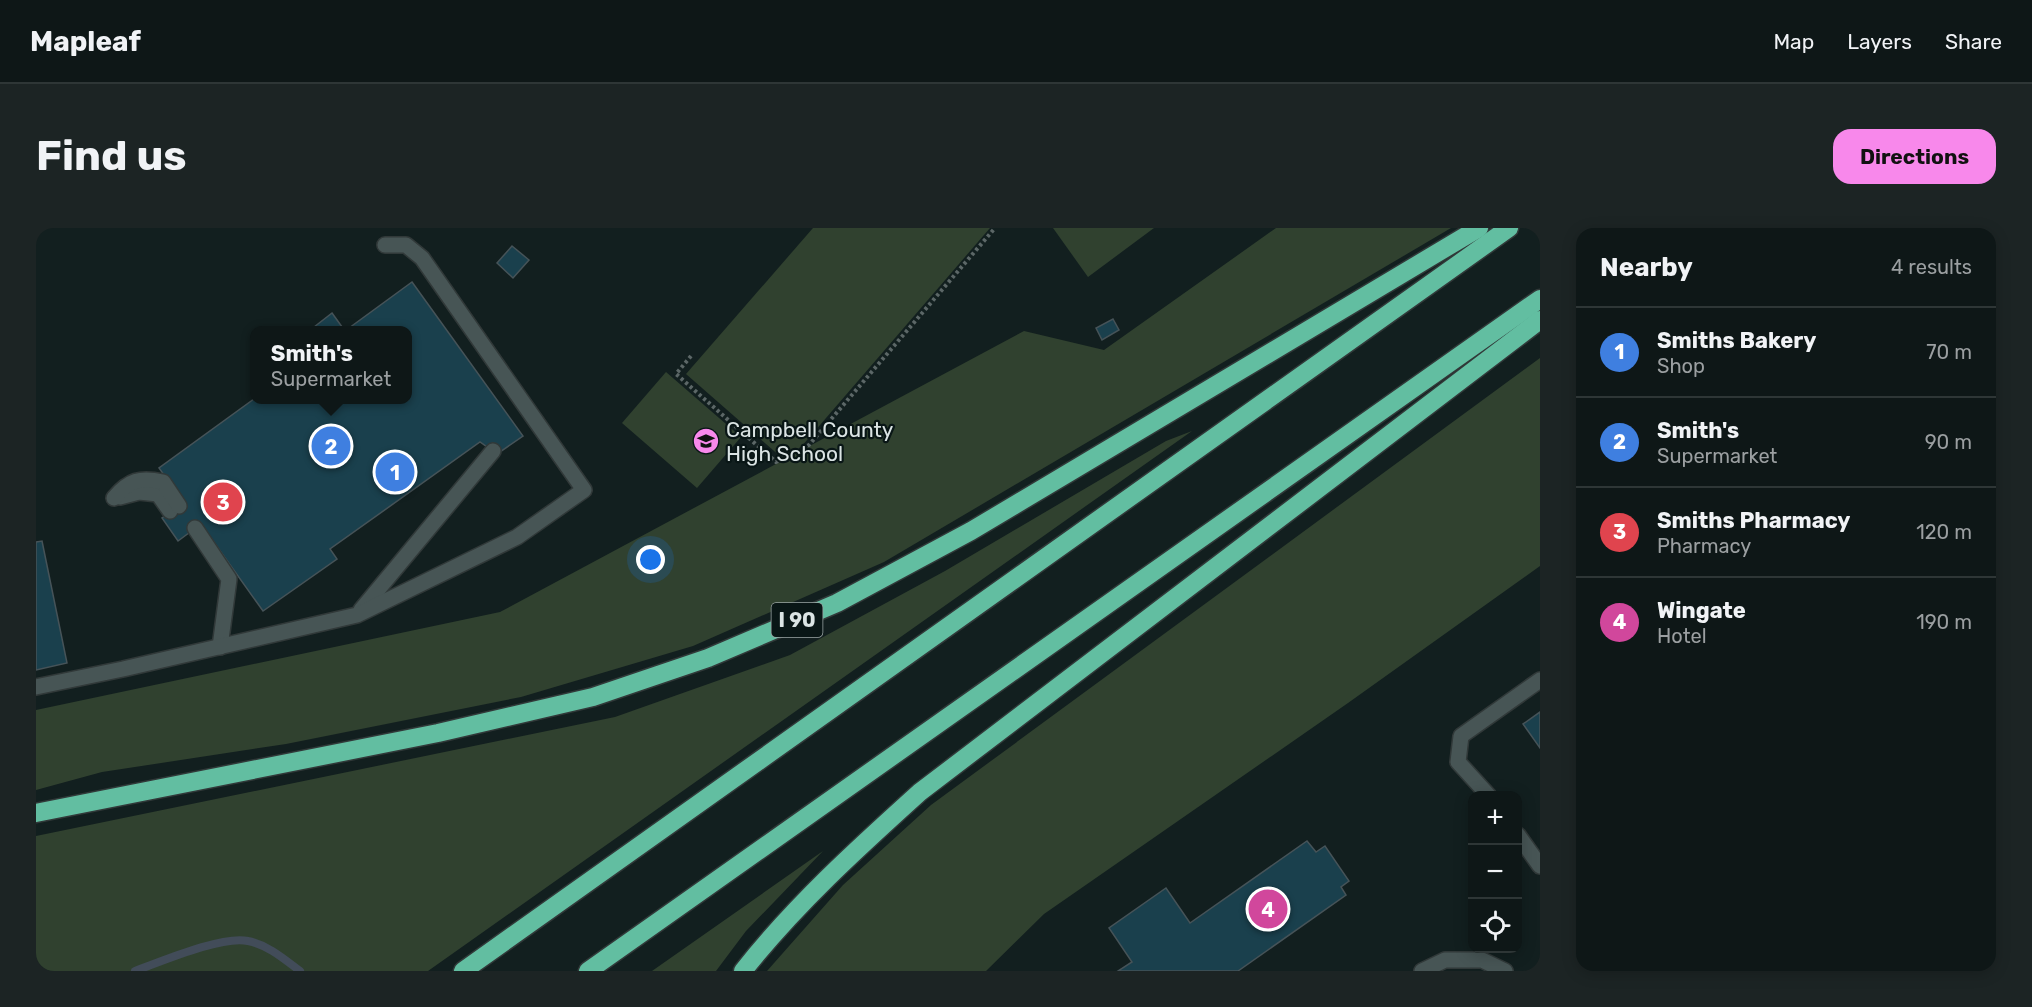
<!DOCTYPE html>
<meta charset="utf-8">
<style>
:root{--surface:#0e1717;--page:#1c2424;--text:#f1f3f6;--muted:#9b9fa1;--line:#2e3636;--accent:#f888eb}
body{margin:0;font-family:Rubik,sans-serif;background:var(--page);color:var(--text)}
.controls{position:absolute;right:18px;bottom:18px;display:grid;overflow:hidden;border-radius:12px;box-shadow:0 3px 15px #0003}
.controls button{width:54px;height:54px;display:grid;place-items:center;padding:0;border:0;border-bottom:2px solid var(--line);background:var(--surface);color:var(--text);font:30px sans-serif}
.you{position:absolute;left:615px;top:332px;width:21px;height:21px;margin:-15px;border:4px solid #fff;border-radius:50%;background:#1a73e8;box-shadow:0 0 0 9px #1a73e833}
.badge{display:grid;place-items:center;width:39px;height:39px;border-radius:50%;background:var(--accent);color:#fff;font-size:20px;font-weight:700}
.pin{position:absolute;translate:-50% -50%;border:3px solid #fff;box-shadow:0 2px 6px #0006}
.popup{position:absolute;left:214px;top:98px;width:162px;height:78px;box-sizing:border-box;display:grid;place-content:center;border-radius:12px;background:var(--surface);filter:drop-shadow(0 2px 4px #0005);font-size:20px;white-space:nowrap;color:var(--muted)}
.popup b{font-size:22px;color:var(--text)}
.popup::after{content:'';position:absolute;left:50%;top:100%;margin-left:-12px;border:12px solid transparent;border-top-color:var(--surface)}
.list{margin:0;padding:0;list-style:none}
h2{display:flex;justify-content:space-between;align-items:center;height:78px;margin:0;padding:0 24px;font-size:26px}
h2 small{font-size:20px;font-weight:400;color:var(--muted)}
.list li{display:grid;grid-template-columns:39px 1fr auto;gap:18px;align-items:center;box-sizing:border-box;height:90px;padding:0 24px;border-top:2px solid var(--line)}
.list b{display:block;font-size:22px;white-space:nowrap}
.list p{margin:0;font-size:20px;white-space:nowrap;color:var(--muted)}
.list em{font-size:20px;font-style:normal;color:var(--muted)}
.icon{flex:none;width:33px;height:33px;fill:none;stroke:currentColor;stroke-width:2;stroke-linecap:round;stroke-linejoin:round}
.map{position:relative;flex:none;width:1504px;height:743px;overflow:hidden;border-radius:18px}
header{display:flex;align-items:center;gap:36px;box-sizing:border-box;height:84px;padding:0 30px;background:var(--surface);border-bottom:2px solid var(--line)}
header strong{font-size:28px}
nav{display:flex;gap:33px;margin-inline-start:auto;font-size:21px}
.intro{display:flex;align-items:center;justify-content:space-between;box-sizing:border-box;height:144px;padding:0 36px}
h1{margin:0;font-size:42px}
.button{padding:15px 27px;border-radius:18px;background:var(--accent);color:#111;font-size:21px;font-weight:700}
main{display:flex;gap:36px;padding:0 36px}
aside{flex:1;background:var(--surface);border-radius:18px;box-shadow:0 3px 15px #0003}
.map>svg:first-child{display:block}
</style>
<header>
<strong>Mapleaf</strong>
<nav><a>Map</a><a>Layers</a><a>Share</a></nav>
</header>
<div class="intro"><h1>Find us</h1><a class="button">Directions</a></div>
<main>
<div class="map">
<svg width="1504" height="743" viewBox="0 0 1504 743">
<rect width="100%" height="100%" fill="#121f1f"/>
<g fill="#30412f">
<polygon points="777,0 954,0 765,219 745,229 650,146"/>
<polygon points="1017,0 1118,0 1052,49"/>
<polygon points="1240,0 1415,0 848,334 657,418 485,469 250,516 66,544 0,562 0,482 464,384 988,103 1068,122"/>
<polygon points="1504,130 1504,338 1312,475 1008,686 950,743 731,743 807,657 895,577"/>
<polygon points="630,144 705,209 661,260 586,195"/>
<polygon points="1156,203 392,743 0,743 0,608 579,489 754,427 909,343 1130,213"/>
<polygon points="787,623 710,703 680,743 616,743"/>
</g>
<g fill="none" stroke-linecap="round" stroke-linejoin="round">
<path stroke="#424c59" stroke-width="8" d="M 99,743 C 124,734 187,707 212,713 C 232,717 248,731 264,743"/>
</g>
<g fill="#1a404d" stroke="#465358" stroke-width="1.5">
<polygon points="476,18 493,32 477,50 461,35"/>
<polygon points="376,54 487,208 461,226 444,214 294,321 301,331 227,383 165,296 142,313 126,290 148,275 123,240 218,171 372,172 372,103 309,103"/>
<polygon points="296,85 309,103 273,103"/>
<polygon points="1077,91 1083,102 1066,112 1060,100"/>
<polygon points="6,313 31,435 0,442 0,314"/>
<polygon points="1504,484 1504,520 1487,496"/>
<polygon points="1271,613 1280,624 1289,618 1313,653 1305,659 1310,667 1202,743 1082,743 1096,734 1073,700 1130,660 1154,695"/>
</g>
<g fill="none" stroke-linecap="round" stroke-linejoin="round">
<g stroke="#313939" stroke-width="18">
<g id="lane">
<polyline points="84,269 103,264 122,266 134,283"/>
<path d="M 78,270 C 93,252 104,249 127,254 L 143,278"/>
<polyline points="159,300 193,351 184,419"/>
<polyline points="325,382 457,223"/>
<polyline points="0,459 87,441 321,387 481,309 548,262 386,30 370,17 349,17"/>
<polyline points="1453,568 1422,534 1425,508 1504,452"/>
<polyline points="1482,607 1504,638"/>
<polyline points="1386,743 1409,732 1446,732 1469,743"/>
</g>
</g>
<g stroke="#313939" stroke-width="21">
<g id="highway">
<polyline points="0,585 402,505 557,469 672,430 801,375 935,303 1443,0"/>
<polyline points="427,743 1473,0"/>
<polyline points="552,743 1504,71"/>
<path d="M 707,743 C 759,677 822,620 884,564 L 1504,92"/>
</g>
</g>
<polyline stroke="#5c6767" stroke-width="4" stroke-dasharray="3 3" stroke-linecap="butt" points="655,128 640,146 740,234 773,217 959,0"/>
<use href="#lane" stroke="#475555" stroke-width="15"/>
<use href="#highway" stroke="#62bea1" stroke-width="18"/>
</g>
<defs>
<g id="school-disc" transform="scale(1.35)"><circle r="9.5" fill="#f888eb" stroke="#091616"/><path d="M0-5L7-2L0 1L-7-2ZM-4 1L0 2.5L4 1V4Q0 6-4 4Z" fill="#111"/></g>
</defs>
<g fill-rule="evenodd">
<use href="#school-disc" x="670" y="213"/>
</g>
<g text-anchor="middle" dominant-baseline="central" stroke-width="4.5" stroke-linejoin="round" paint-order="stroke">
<rect fill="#091616" stroke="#9ca6a6" stroke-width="1.5" x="735.5" y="375" width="51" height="34" rx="4.5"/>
<g font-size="20" font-weight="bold" fill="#dbe4e4">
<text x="761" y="392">I 90</text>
</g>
<g font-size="21" fill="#dbe4e4" stroke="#091616" text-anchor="start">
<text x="690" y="201">Campbell County<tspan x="690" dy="24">High School</tspan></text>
</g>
</g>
</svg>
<div class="controls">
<button>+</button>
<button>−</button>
<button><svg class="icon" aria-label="locate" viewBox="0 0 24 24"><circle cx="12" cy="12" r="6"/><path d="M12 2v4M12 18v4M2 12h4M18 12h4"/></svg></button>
</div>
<div class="you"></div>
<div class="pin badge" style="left:359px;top:244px;background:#3f7fe0">1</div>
<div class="pin badge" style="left:295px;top:218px;background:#3f7fe0">2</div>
<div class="popup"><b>Smith's</b>Supermarket</div>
<div class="pin badge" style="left:187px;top:274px;background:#e0444e">3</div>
<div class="pin badge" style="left:1232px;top:681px;background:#d1479c">4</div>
</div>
<aside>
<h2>Nearby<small>4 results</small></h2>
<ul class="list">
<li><span class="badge" style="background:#3f7fe0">1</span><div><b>Smiths Bakery</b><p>Shop</p></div><em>70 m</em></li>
<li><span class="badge" style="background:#3f7fe0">2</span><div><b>Smith's</b><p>Supermarket</p></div><em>90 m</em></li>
<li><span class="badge" style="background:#e0444e">3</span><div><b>Smiths Pharmacy</b><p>Pharmacy</p></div><em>120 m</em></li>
<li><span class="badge" style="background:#d1479c">4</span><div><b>Wingate</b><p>Hotel</p></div><em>190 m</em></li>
</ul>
</aside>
</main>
